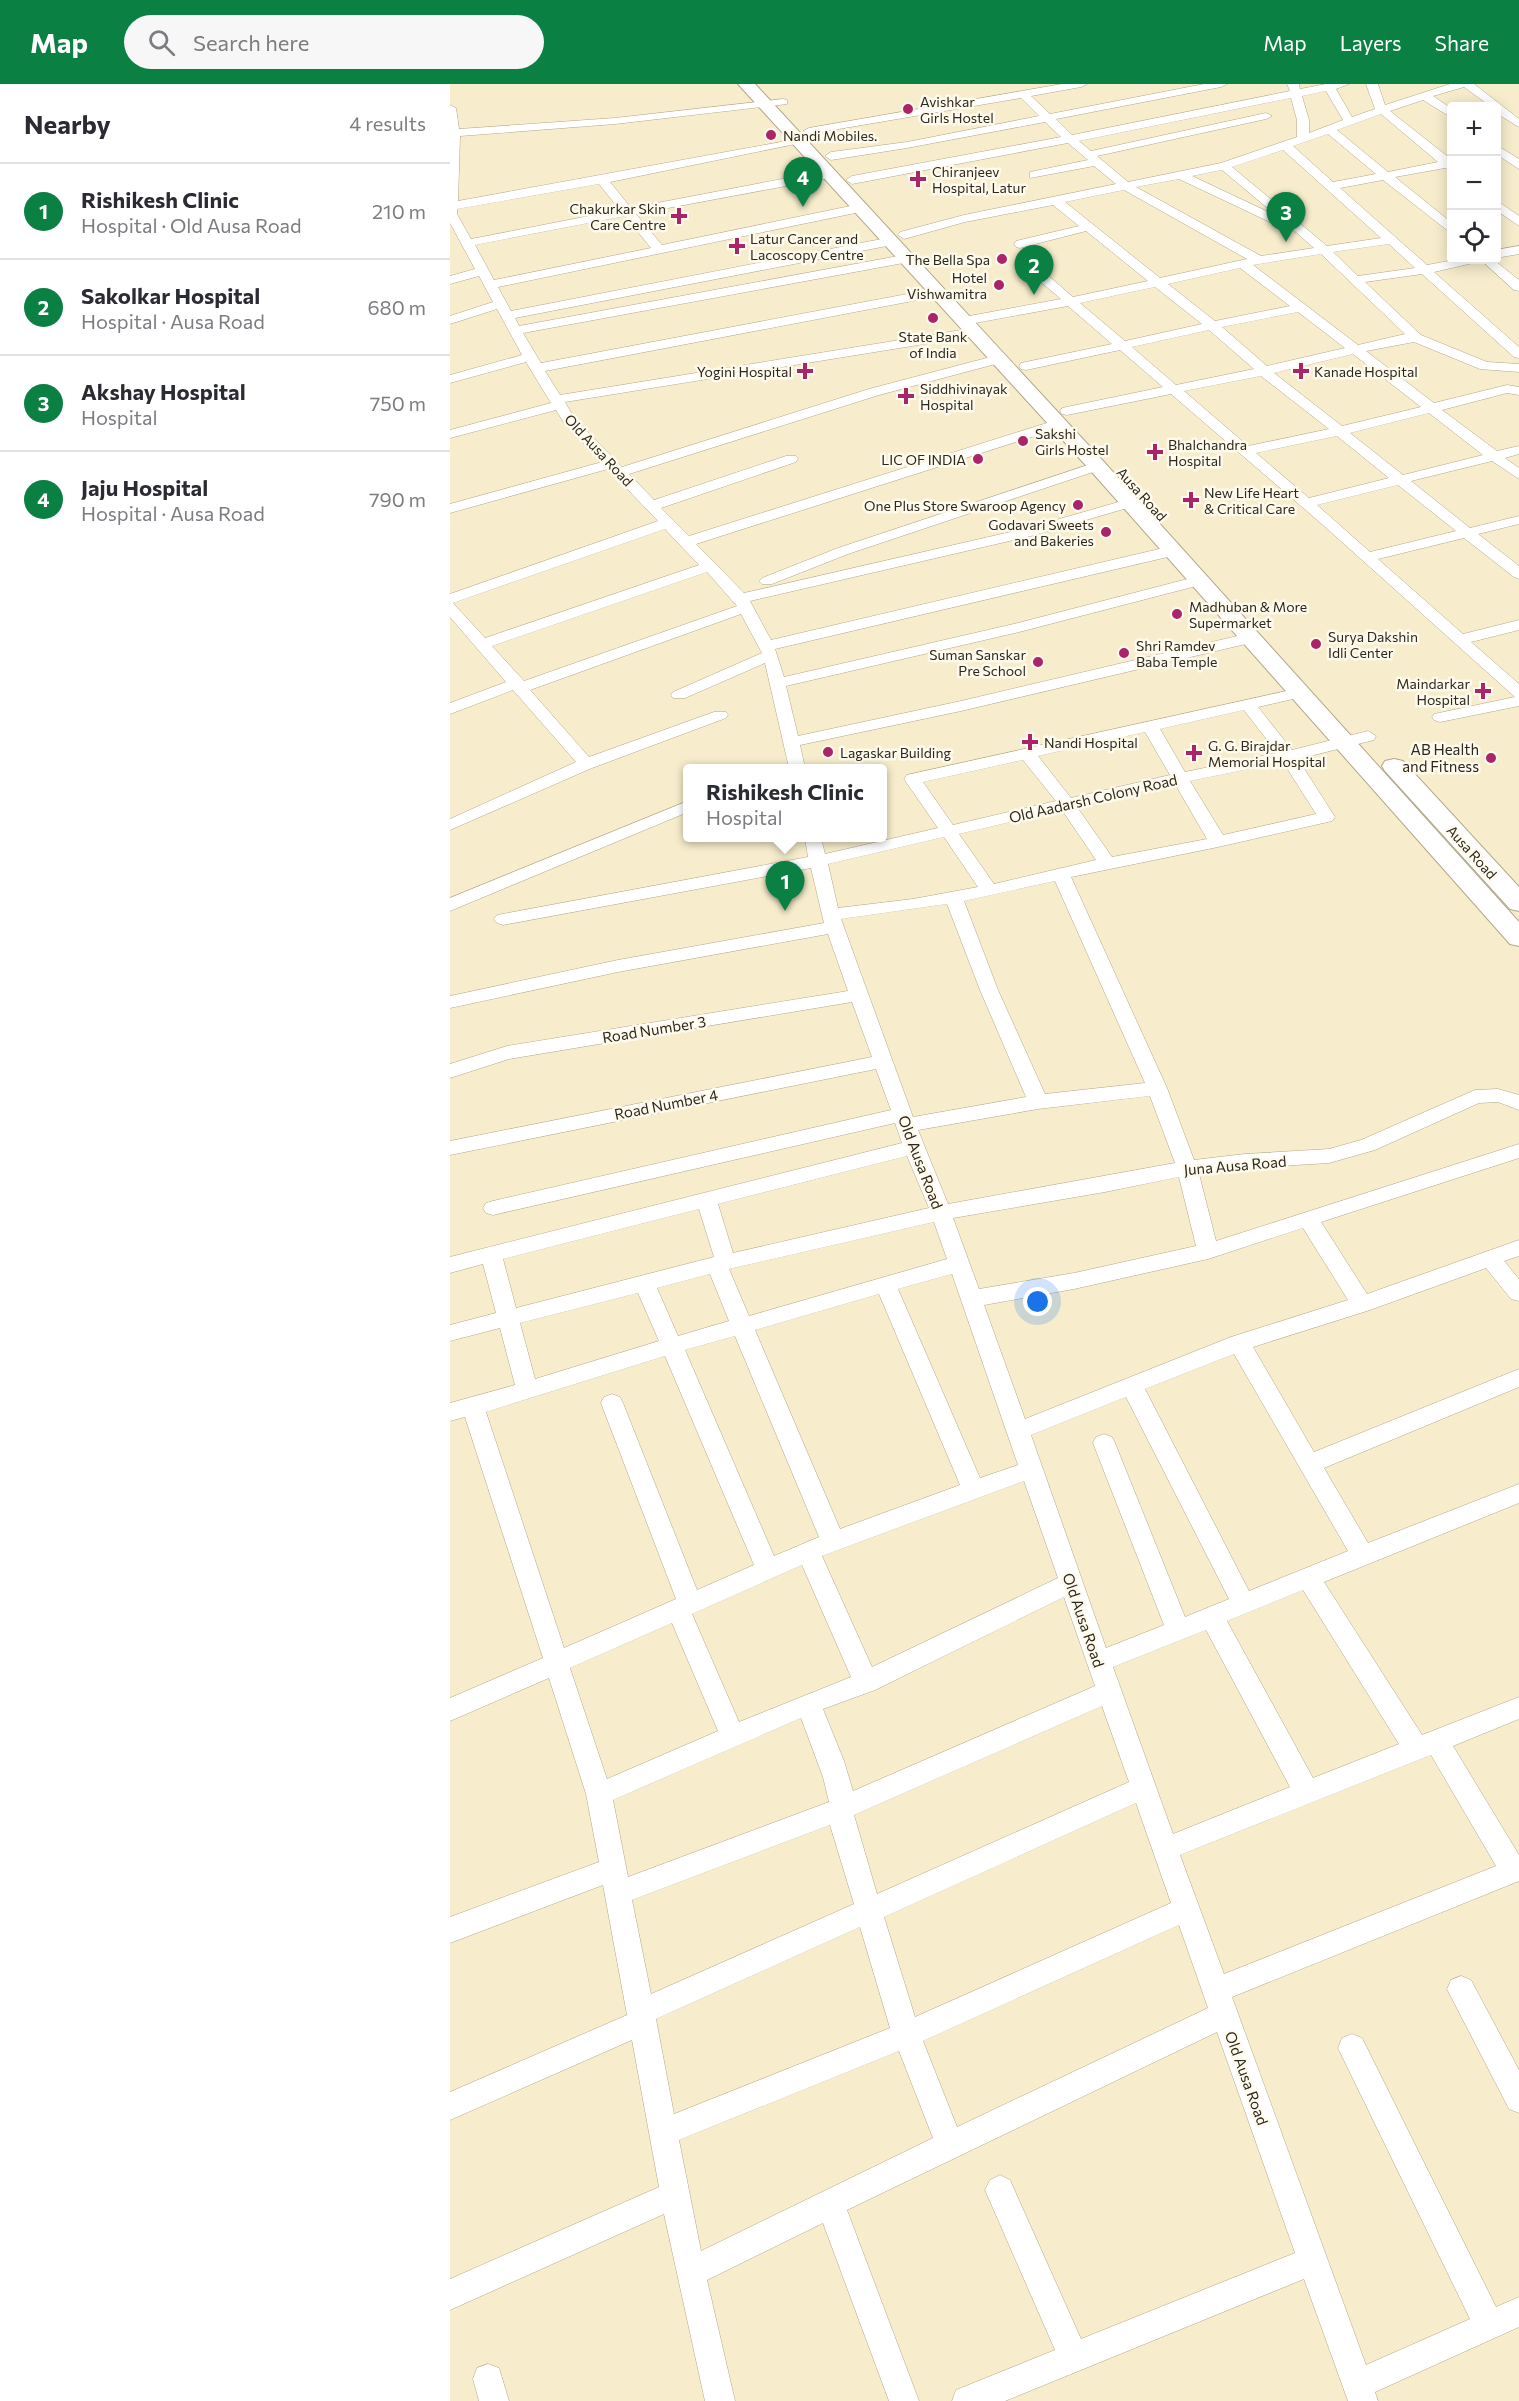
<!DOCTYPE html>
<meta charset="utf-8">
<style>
:root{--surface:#fff;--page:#f7f7f7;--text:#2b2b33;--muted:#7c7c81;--line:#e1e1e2;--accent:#0b8043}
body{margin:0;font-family:Commissioner,sans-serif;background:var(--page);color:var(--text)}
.controls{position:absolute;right:18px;top:18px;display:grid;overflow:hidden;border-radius:6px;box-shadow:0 3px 15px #0003}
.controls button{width:54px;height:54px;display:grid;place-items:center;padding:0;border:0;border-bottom:2px solid var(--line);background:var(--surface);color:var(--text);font:30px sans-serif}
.you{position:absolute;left:588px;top:1218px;width:21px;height:21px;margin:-15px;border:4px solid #fff;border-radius:50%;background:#1a73e8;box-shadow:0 0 0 9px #1a73e833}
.badge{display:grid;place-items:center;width:39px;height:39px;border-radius:50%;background:var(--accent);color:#fff;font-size:20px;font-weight:700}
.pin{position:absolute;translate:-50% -50px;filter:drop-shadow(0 2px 3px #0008)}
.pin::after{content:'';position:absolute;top:32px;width:21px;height:18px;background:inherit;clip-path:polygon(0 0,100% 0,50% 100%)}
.popup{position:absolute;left:233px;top:680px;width:204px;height:78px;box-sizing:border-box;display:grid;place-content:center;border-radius:6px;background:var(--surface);filter:drop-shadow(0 2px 4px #0005);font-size:20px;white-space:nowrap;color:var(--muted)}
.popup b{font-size:22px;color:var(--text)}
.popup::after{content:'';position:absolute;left:50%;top:100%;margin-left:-12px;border:12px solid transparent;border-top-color:var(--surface)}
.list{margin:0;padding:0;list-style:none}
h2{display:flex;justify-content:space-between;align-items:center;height:78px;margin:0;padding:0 24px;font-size:26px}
h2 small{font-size:20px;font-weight:400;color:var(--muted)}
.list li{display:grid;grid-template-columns:39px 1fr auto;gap:18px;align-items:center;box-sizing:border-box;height:96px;padding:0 24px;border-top:2px solid var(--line)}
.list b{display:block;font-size:22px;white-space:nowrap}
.list p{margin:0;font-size:20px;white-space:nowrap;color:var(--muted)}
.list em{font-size:20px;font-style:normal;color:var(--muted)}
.icon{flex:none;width:33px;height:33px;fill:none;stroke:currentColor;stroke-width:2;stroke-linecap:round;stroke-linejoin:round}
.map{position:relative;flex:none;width:1069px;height:2317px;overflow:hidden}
header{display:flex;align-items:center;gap:36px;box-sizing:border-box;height:84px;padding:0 30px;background:var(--accent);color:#fff}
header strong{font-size:28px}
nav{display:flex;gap:33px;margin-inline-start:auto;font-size:21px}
.search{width:420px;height:54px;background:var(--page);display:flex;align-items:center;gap:15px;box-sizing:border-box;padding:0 21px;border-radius:33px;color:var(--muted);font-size:22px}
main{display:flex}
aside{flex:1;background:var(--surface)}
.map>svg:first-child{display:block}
</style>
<header>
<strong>Map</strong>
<div class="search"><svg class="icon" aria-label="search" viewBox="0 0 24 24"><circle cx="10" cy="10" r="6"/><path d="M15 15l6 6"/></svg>Search here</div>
<nav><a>Map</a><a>Layers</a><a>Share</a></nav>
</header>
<main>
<aside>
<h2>Nearby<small>4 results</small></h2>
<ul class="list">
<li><span class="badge">1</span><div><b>Rishikesh Clinic</b><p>Hospital · Old Ausa Road</p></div><em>210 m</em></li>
<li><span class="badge">2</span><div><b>Sakolkar Hospital</b><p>Hospital · Ausa Road</p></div><em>680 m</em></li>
<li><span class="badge">3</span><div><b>Akshay Hospital</b><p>Hospital</p></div><em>750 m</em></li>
<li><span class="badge">4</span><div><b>Jaju Hospital</b><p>Hospital · Ausa Road</p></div><em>790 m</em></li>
</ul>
</aside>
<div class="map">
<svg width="1069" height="2317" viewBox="0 0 1069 2317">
<rect width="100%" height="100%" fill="#f7edcd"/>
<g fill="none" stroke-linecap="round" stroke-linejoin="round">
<g stroke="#b1a789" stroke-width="1">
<g id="minor">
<path d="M 612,0 L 637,0 L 631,3 L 581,12 L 600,30 L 754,0 L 777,0 L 771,3 L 606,35 L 622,51 L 840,7 L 837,0 L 849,0 L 850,5 L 876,0 L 899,0 L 886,5 L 902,33 L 925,25 L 916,0 L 928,0 L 935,21 L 1000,0 L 1024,0 L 1069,35 L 1069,43 L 1046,29 L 1046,22 L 1040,22 L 1014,3 L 983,12 L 1002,25 L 1002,34 L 973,16 L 940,27 L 1002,76 L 1002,87 L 995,84 L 945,93 L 1002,139 L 1002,150 L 933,96 L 890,104 L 977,181 L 1004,176 L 1025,176 L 1023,179 L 984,188 L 1069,263 L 1069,274 L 1064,273 L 972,190 L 915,198 L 971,251 L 1037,278 L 1069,280 L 1069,288 L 1030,285 L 964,258 L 916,267 L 984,319 L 1057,301 L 1069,303 L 1069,311 L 1057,309 L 992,326 L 1047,367 L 1069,362 L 1069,370 L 1055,374 L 1069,384 L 1069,395 L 1042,377 L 961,397 L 1020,444 L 1069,432 L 1069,440 L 1028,450 L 1069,482 L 1069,495 L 1064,493 L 1014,454 L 928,475 L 1013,550 L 1069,536 L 1069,546 L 1021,558 L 1069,600 L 1069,622 L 990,638 L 984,636 L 982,633 L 984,630 L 1065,613 L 873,441 L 721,310 L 617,331 L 612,330 L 610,327 L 612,324 L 713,303 L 670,266 L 576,286 L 571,285 L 569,282 L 571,279 L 662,260 L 618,222 L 514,241 L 509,240 L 507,237 L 509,234 L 514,233 L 611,215 L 586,194 L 584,191 L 590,187 L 594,188 L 623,213 L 698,197 L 636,147 L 570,164 L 566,163 L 564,160 L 566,157 L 629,142 L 603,121 L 515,138 L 454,155 L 448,151 L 450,148 L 514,131 L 666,100 L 644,82 L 580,94 L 580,88 L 638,76 L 618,59 L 402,100 L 396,96 L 402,92 L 611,53 L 595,38 L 457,64 L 381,76 L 375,72 L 381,68 L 457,58 L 589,32 L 571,14 L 359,50 L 353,47 L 359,44 ZM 876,7 L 893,36 L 859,49 L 859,36 L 852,12 ZM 841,14 L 847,36 L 847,53 L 771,79 L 678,98 L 647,72 L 816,35 L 822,32 L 816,29 L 641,67 L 629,57 ZM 931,30 L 988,78 L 938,88 L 887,46 ZM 878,50 L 926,90 L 883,98 L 843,62 ZM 833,66 L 931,154 L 877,162 L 782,83 ZM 772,86 L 827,132 L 742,92 ZM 729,95 L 822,139 L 830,139 L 832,136 L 864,164 L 811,172 L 686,103 ZM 674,106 L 797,175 L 710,194 L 615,118 ZM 939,160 L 965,184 L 908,192 L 883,168 ZM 871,170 L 955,250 L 908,261 L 803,181 ZM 790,184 L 840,222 L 765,237 L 718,200 ZM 705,203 L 752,240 L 675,257 L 630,219 ZM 848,228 L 895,264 L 817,282 L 772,243 ZM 759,246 L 804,285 L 726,301 L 682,263 ZM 903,270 L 971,323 L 892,342 L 824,289 ZM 811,292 L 879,345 L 798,362 L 734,307 ZM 979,329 L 1033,371 L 953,391 L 900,349 ZM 887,352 L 939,394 L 859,414 L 806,369 ZM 948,401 L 1006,447 L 920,468 L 867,421 Z"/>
<path d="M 333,15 L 337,16 L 337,20 L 165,40 L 10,52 L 8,117 L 369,51 L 371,53 L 365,56 L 160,98 L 181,124 L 379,86 L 385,90 L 379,94 L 186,130 L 212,161 L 410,120 L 416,124 L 410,128 L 48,203 L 61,227 L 442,153 L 448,157 L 442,161 L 65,234 L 69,242 L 459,170 L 465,174 L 459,178 L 73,249 L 91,279 L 489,204 L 495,208 L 494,211 L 95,287 L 110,311 L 524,244 L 531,248 L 524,252 L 115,318 L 124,334 L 172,383 L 419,305 L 548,271 L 555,275 L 553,278 L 429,311 L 179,390 L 204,416 L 336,372 L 346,372 L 348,375 L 346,378 L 211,424 L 239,452 L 603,337 L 613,337 L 615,340 L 613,343 L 246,460 L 294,509 L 578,444 L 679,415 L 686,419 L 684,422 L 581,452 L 300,517 L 321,556 L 722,462 L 730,467 L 722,472 L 325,565 L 334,593 L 568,539 L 749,492 L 757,497 L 754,500 L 569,548 L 336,602 L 348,652 L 511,617 L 800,549 L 808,554 L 800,559 L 511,627 L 350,661 L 355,684 L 339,684 L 315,579 L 235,614 L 223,614 L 221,611 L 223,608 L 312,569 L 291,530 L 80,606 L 139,673 L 264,628 L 276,628 L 278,631 L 276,634 L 142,684 L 0,746 L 0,735 L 126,678 L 63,606 L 0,630 L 0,619 L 56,598 L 0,533 L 0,510 L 208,437 L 158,385 L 0,429 L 0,420 L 152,378 L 114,339 L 106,326 L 0,354 L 0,346 L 101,319 L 76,278 L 0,299 L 0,291 L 72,271 L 47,225 L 0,240 L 0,232 L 43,218 L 29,192 L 0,200 L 0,192 L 25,185 L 0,139 L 0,21 L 6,24 L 9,45 L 165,34 ZM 149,100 L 170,126 L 21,155 L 7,130 L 7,125 ZM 175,132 L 201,164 L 44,196 L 25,161 ZM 215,445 L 249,481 L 35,554 L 3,519 ZM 257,488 L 287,522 L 74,597 L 42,562 Z"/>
<polygon points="1046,61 1069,75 1069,85 1046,70"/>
<polygon points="1046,116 1069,132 1069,142 1046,126"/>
<polygon points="1069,162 1069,170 1046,174 1046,166"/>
<polygon points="1031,176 1044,176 1069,196 1069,207 1064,206"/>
<polygon points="647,378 654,382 652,385 398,470 322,500 312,500 309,497 312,494 388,464"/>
<path d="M 850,604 L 856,606 L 858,609 L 856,612 L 808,623 L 842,666 L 918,647 L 926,652 L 924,656 L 848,675 L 885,733 L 882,737 L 768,763 L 621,793 L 717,1004 L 744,1076 L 795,1070 L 879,1065 L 911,1056 L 1025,1006 L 1048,1005 L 1069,1011 L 1069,1026 L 1048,1018 L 1029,1019 L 925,1066 L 879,1079 L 795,1084 L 749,1090 L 766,1157 L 1069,1060 L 1069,1074 L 871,1138 L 917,1210 L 1069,1156 L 1069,1172 L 1054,1177 L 1069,1195 L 1069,1217 L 1061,1215 L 1036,1184 L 920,1226 L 803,1263 L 864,1368 L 1069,1285 L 1069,1303 L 874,1384 L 918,1459 L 1069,1400 L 1069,1419 L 874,1498 L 972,1651 L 1069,1613 L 1069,1635 L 1003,1662 L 1069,1771 L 1069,1797 L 782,1913 L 916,2281 L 1020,2235 L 888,1964 L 892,1954 L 902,1950 L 912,1954 L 1046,2223 L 1069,2213 L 1069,2243 L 925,2308 L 928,2317 L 898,2317 L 854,2195 L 555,2317 L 502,2317 L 506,2306 L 605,2266 L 535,2106 L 540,2096 L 550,2091 L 560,2096 L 631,2255 L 845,2169 L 767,1948 L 397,2126 L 469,2317 L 439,2317 L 373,2139 L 257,2196 L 285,2317 L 255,2317 L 214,2130 L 0,2226 L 0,2195 L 209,2103 L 182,1956 L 0,2036 L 0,2008 L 177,1931 L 153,1801 L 0,1859 L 0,1833 L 149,1778 L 136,1710 L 99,1594 L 0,1637 L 0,1614 L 93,1574 L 15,1333 L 0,1337 L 0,1319 L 65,1301 L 50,1244 L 0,1257 L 0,1241 L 46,1229 L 33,1180 L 0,1189 L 0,1173 L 452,1059 L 445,1039 L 43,1131 L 36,1129 L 33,1124 L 36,1119 L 43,1117 L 441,1026 L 426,985 L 0,1071 L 0,1057 L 422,973 L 402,918 L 59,975 L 0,994 L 0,980 L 57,962 L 398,907 L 378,850 L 168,888 L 0,924 L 0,912 L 168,876 L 374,839 L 361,784 L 53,841 L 47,839 L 44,835 L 47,831 L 358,773 L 355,754 L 371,754 L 375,770 L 488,744 L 454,695 L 457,691 ZM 794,626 L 827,669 L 735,688 L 710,645 ZM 695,648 L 720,691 L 621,714 L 588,672 ZM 573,676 L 606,717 L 503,741 L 473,698 ZM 833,678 L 866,730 L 773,751 L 740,697 ZM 725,700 L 757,755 L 662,773 L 627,723 ZM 612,726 L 646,776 L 544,800 L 509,750 ZM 494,753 L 528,803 L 463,815 L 388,824 L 378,780 ZM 605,797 L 695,999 L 595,1010 L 548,906 L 514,817 ZM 497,820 L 530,906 L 576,1013 L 463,1033 L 391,835 ZM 700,1012 L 725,1079 L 498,1120 L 468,1046 L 588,1025 ZM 457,1072 L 479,1124 L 283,1169 L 268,1120 ZM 729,1093 L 746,1162 L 624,1189 L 529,1205 L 503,1134 L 655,1108 ZM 249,1125 L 264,1173 L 66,1224 L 53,1175 ZM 484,1138 L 497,1175 L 299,1232 L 279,1185 ZM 853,1144 L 898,1216 L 781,1253 L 575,1335 L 534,1221 L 624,1205 L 758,1175 ZM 260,1190 L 279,1237 L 228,1252 L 207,1204 ZM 502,1190 L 568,1381 L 530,1394 L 448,1205 ZM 188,1209 L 209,1257 L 85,1295 L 70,1239 ZM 429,1210 L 510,1401 L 390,1445 L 305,1246 ZM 285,1252 L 369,1453 L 324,1472 L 235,1266 ZM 784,1270 L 898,1467 L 799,1507 L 695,1305 ZM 215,1272 L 304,1481 L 247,1506 L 173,1319 L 170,1313 L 162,1310 L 154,1313 L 151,1319 L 226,1515 L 114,1564 L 36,1328 ZM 676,1313 L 779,1515 L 735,1533 L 665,1359 L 662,1353 L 654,1350 L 646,1353 L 643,1359 L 714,1541 L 656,1564 L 581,1351 ZM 574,1397 L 608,1494 L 422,1583 L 372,1472 ZM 352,1481 L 401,1593 L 289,1638 L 242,1530 ZM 853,1506 L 949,1660 L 863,1694 L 777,1537 ZM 614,1513 L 645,1602 L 403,1707 L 394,1677 L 373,1625 L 425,1606 ZM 222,1539 L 268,1647 L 157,1695 L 120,1584 ZM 756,1546 L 840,1703 L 723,1750 L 663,1583 ZM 652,1622 L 679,1698 L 427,1810 L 404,1731 ZM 351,1634 L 373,1693 L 379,1718 L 178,1793 L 163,1716 ZM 981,1671 L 1046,1782 L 774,1890 L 730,1771 ZM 686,1719 L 721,1819 L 465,1933 L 434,1833 ZM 380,1741 L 404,1820 L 201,1910 L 182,1816 ZM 729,1841 L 758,1924 L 507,2043 L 473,1957 ZM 410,1843 L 440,1944 L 224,2030 L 206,1935 ZM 449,1967 L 483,2054 L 251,2167 L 229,2056 Z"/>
<polygon points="238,717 238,728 0,827 0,814"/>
<polygon points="1011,1892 1021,1896 1069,1986 1069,2029 1059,2025 997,1905 1001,1896"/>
<polygon points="38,2280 49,2284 59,2317 29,2317 23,2295 27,2284"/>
</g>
</g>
<g stroke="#b1a789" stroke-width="2">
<g id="secondary">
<polygon points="288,0 305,0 654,378 1069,838 1069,862 1060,860 640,386"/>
<polygon points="944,675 953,677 1069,803 1069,827 1060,825 935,687 932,682 935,677"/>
</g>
</g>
<use href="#minor" fill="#fff" fill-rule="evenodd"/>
<use href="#secondary" fill="#fff" fill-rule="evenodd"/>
</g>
<g fill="#ac2468" stroke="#fefaed" stroke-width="2">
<circle cx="458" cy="25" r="6"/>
<circle cx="321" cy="51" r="6"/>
<path d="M465 86h6v6h6v6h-6v6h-6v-6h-6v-6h6z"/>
<path d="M226 123h6v6h6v6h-6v6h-6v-6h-6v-6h6z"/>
<path d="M284 153h6v6h6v6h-6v6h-6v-6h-6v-6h6z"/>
<circle cx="552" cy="175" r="6"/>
<circle cx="549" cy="201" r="6"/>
<circle cx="483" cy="234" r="6"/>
<path d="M352 278h6v6h6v6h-6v6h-6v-6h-6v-6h6z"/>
<path d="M848 278h6v6h6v6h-6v6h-6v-6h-6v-6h6z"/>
<path d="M453 303h6v6h6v6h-6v6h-6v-6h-6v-6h6z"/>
<circle cx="573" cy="357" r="6"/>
<path d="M702 359h6v6h6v6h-6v6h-6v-6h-6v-6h6z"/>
<circle cx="528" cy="375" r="6"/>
<path d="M738 407h6v6h6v6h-6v6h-6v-6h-6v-6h6z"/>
<circle cx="628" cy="421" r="6"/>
<circle cx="656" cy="448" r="6"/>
<circle cx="727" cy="530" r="6"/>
<circle cx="866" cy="560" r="6"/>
<circle cx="674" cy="569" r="6"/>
<circle cx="588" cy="578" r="6"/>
<path d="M1030 598h6v6h6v6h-6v6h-6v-6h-6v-6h6z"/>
<path d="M577 649h6v6h6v6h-6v6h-6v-6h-6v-6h6z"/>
<circle cx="378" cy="668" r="6"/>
<path d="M741 660h6v6h6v6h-6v6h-6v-6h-6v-6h6z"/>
<circle cx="1041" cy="674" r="6"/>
</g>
<g text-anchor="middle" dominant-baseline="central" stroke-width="5" stroke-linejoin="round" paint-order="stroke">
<g font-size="14" fill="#2c281c" stroke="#fefaed" text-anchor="start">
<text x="470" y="17">Avishkar<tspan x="470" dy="16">Girls Hostel</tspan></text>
<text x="333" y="51">Nandi Mobiles.</text>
<text x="482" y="87">Chiranjeev<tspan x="482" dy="16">Hospital, Latur</tspan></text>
<text x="216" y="124" text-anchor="end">Chakurkar Skin<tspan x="216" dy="16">Care Centre</tspan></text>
<text x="300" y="154">Latur Cancer and<tspan x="300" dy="16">Lacoscopy Centre</tspan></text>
<text x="540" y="175" text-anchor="end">The Bella Spa</text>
<text x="537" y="193" text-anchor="end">Hotel<tspan x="537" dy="16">Vishwamitra</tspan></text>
<text x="483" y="252" text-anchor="middle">State Bank<tspan x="483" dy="16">of India</tspan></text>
<text x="342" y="287" text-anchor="end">Yogini Hospital</text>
<text x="864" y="287">Kanade Hospital</text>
<text x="470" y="304">Siddhivinayak<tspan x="470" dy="16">Hospital</tspan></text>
<text x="585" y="349">Sakshi<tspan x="585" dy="16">Girls Hostel</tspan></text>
<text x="718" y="360">Bhalchandra<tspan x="718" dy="16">Hospital</tspan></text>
<text x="516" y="375" text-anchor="end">LIC OF INDIA</text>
<text x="754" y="408">New Life Heart<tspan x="754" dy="16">&amp; Critical Care</tspan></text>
<text x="616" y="421" text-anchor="end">One Plus Store Swaroop Agency</text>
<text x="644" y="440" text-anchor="end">Godavari Sweets<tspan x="644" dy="16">and Bakeries</tspan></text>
<text x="739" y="522">Madhuban &amp; More<tspan x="739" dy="16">Supermarket</tspan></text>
<text x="878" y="552">Surya Dakshin<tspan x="878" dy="16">Idli Center</tspan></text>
<text x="686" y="561">Shri Ramdev<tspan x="686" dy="16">Baba Temple</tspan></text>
<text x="576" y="570" text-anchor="end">Suman Sanskar<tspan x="576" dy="16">Pre School</tspan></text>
<text x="1020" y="599" text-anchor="end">Maindarkar<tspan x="1020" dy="16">Hospital</tspan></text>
<text x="594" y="658">Nandi Hospital</text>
<text x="758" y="661">G. G. Birajdar<tspan x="758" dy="16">Memorial Hospital</tspan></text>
<text x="390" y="668">Lagaskar Building</text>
</g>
<g font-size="14" fill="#2c281c" stroke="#fefaed">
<text transform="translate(149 366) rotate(47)">Old Ausa Road</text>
<text transform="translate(692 410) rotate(48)">Ausa Road</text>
<text transform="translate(1022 768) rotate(48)">Ausa Road</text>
</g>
<g font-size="15" fill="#2c281c" stroke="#fefaed" text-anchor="end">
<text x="1029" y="665">AB Health<tspan x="1029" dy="17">and Fitness</tspan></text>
</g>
<g font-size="15" fill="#2c281c" stroke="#fefaed">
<text transform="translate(643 714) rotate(-13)">Old Aadarsh Colony Road</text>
<text transform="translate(204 945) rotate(-9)">Road Number 3</text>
<text transform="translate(216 1020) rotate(-11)">Road Number 4</text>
<text transform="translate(471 1078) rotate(69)">Old Ausa Road</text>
<text transform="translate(785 1081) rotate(-5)">Juna Ausa Road</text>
<text transform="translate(634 1536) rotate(71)">Old Ausa Road</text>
<text transform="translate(797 1994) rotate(70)">Old Ausa Road</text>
</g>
</g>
</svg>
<div class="controls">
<button>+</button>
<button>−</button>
<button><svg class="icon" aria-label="locate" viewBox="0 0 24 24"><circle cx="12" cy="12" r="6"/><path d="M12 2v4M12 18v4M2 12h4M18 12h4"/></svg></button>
</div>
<div class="you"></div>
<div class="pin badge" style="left:335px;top:827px">1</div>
<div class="popup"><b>Rishikesh Clinic</b>Hospital</div>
<div class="pin badge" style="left:584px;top:211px">2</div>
<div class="pin badge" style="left:836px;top:158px">3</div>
<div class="pin badge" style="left:353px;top:123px">4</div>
</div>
</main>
